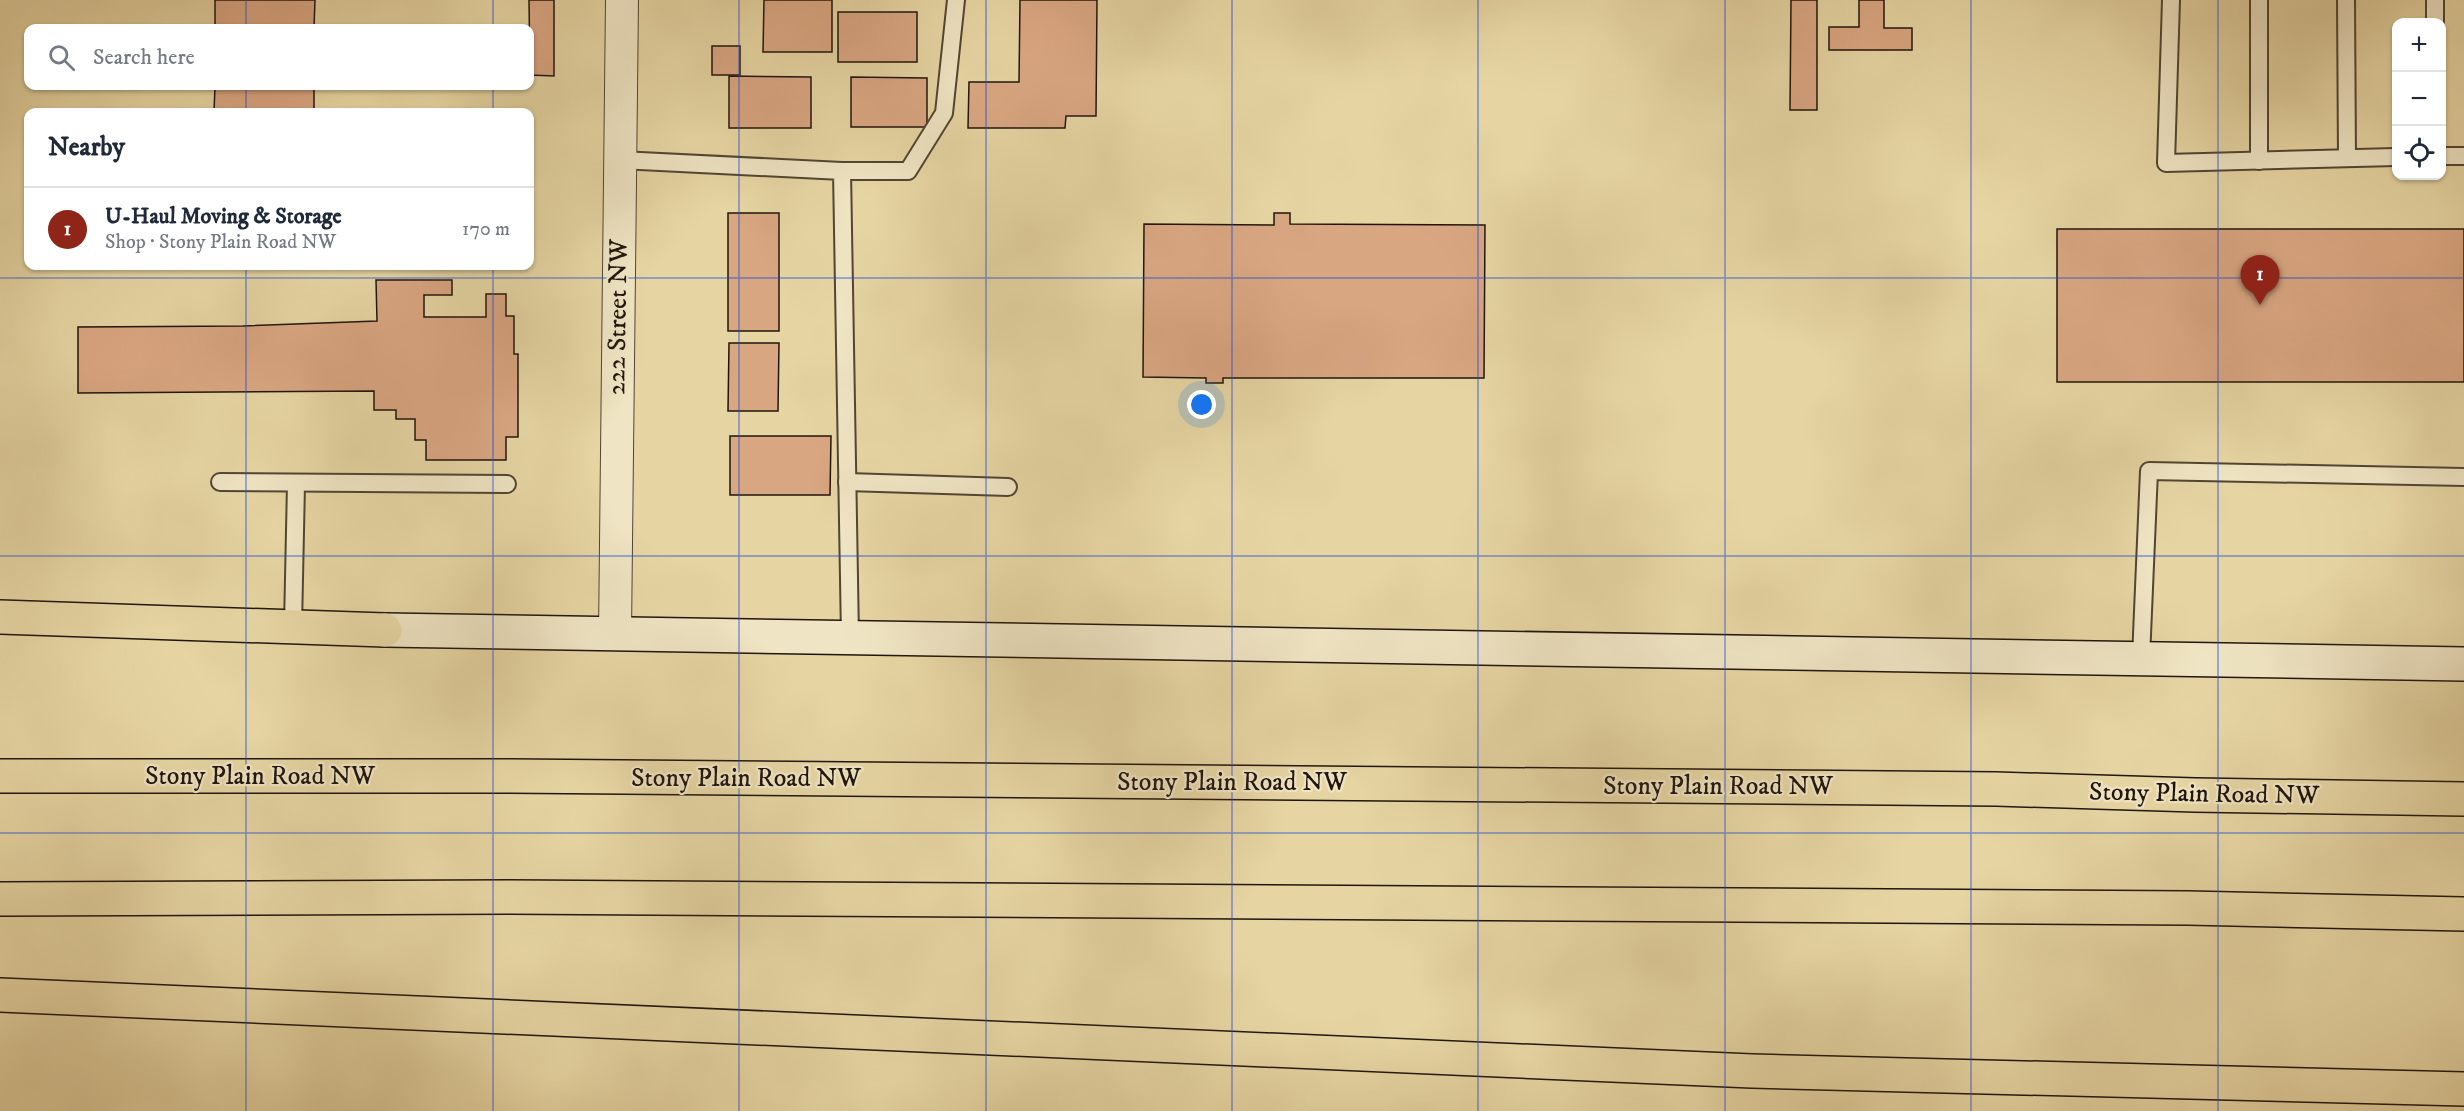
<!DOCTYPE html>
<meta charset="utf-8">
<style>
:root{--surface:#fff;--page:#f2f2f3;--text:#1f2937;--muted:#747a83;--line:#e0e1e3;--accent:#8f2418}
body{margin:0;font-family:"IM FELL DW Pica",serif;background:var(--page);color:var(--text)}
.controls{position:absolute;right:18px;top:18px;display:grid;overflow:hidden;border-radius:12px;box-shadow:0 2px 4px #0004}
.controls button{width:54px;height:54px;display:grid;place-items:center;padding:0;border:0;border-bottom:2px solid var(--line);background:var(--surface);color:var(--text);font:30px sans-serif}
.you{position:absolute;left:1202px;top:405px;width:21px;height:21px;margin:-15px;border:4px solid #fff;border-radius:50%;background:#1a73e8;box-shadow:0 0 0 9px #1a73e833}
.badge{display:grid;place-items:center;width:39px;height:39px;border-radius:50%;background:var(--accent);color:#fff;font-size:20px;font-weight:700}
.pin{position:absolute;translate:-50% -50px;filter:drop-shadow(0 2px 3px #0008)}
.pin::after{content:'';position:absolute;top:32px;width:21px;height:18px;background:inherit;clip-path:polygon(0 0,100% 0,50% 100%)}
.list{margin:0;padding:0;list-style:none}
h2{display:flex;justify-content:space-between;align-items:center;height:78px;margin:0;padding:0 24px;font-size:26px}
h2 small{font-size:20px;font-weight:400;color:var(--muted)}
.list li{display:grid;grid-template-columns:39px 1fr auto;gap:18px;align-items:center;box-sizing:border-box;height:84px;padding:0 24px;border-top:2px solid var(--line)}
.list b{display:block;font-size:22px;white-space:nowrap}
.list p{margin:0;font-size:20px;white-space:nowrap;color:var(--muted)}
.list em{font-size:20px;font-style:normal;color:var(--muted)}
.icon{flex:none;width:33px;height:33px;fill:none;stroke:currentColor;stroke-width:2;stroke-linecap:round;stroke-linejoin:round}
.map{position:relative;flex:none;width:2464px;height:1111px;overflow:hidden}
.search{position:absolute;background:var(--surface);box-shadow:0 2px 4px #0004;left:24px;top:24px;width:510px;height:66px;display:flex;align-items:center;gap:15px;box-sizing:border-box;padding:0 21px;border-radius:12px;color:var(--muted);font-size:22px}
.panel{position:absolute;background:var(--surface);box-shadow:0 2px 4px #0004;left:24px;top:108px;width:510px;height:162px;border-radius:12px}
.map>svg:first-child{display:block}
</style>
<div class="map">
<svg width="2464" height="1111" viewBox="0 0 2464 1111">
<rect width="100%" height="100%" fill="#e6d5a3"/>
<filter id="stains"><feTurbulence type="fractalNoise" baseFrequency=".00333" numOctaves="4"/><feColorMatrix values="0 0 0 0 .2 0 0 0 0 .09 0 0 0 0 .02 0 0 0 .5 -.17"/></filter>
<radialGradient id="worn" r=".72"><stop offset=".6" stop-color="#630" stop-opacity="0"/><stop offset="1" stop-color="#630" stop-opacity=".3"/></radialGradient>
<g fill="#d9a682" stroke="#1f150e" stroke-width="1.5">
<polygon points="215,0 315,0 314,28 215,28"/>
<polygon points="529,0 554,0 554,76 530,75"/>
<polygon points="764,0 832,0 832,52 763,52"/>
<polygon points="1020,0 1097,0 1096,116 1066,116 1065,128 968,128 969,82 1019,82"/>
<polygon points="1791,0 1817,0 1817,110 1790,110"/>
<polygon points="1859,0 1884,0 1884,28 1912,28 1912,50 1829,50 1829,27 1859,27"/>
<rect x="838" y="12" width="79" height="50"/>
<rect x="712" y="46" width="28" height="29"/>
<polygon points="729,76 811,77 811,128 729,128"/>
<polygon points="851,77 927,78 927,127 851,127"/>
<polygon points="215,86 314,86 314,112 214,112"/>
<rect x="728" y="213" width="51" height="118"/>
<polygon points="1274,213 1290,213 1290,224 1485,225 1484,378 1223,378 1223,383 1206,383 1206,378 1143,377 1144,224 1274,225"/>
<rect x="2057" y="229" width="407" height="153"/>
<polygon points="376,280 452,280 452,295 424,295 424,317 486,317 486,294 506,294 506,316 514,316 514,354 518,354 518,437 506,437 506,460 426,460 426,440 415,440 415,419 396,419 396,410 374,410 374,391 78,393 78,327 243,326 377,321"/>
<polygon points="729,343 779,343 778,411 728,411"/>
<polygon points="730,436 831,436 830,495 730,495"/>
</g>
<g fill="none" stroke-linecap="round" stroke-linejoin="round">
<g stroke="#514533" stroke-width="20">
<g id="service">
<polyline points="2171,0 2166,163 2396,157"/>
<polyline points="2259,0 2259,161"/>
<polyline points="2346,0 2347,158"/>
<polyline points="2435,0 2435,22"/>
<polyline points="2442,156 2464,156"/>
<polyline points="620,160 842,171 850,637"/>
<polyline points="842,171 908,171 944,113 956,0"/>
<polyline points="220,482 507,484"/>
<polyline points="847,482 1008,487"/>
<polyline points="293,626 296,484"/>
<polyline points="2141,658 2149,471 2464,477"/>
</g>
</g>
<g stroke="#514533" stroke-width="34">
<polyline id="minor" points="615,634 622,0"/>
</g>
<g stroke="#1f150e" stroke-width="36">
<polyline id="secondary" points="385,630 2464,664"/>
</g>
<g stroke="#1f150e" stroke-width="36">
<g id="primary">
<polyline points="0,617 385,630"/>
<polyline points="0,995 1752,1071 2464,1089"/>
</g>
</g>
<g stroke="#1f150e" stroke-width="36">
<g id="motorway">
<polyline points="0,776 510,776 1996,789 2195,795 2464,799"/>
<polyline points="0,899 510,897 2188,908 2464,914"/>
</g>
</g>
<use href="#service" stroke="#efe4c3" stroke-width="16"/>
<use href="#minor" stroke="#efe4c3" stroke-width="32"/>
<use href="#secondary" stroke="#efe4c3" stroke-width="33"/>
<use href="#primary" stroke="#e6d5a3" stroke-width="33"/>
<use href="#motorway" stroke="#e6d5a3" stroke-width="33"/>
</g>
<path fill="none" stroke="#1d4ed8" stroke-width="1.5" stroke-opacity="0.55" d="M 246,0 L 246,28M 493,0 L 493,28M 739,0 L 739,1111M 986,0 L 986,1111M 1232,0 L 1232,1111M 1478,0 L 1478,1111M 1725,0 L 1725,1111M 1971,0 L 1971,1111M 2218,0 L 2218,1111M 246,86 L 246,112M 493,86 L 493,112M 246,266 L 246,1111M 493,266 L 493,1111M 0,278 L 2464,278M 0,556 L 2464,556M 0,833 L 2464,833"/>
<g text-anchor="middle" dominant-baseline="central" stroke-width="4.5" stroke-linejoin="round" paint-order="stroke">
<g font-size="26" fill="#1f150e" stroke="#efe4c3">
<text transform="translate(618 317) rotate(-89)">222 Street NW</text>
<text x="260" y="776">Stony Plain Road NW</text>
<text x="746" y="778">Stony Plain Road NW</text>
<text x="1232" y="782">Stony Plain Road NW</text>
<text x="1718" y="786">Stony Plain Road NW</text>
<text transform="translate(2204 794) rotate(1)">Stony Plain Road NW</text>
</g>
</g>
<rect width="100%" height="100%" filter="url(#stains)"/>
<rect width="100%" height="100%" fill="url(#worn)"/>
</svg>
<div class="controls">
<button>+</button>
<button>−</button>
<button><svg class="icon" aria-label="locate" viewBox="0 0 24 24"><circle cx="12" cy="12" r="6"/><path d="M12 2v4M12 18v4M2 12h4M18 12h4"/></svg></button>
</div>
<div class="you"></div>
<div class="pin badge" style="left:2260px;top:305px">1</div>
<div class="search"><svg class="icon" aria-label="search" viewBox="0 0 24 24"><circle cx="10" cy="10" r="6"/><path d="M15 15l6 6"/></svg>Search here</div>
<section class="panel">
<h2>Nearby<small></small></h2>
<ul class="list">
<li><span class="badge">1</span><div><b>U-Haul Moving &amp; Storage</b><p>Shop · Stony Plain Road NW</p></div><em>170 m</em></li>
</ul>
</section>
</div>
